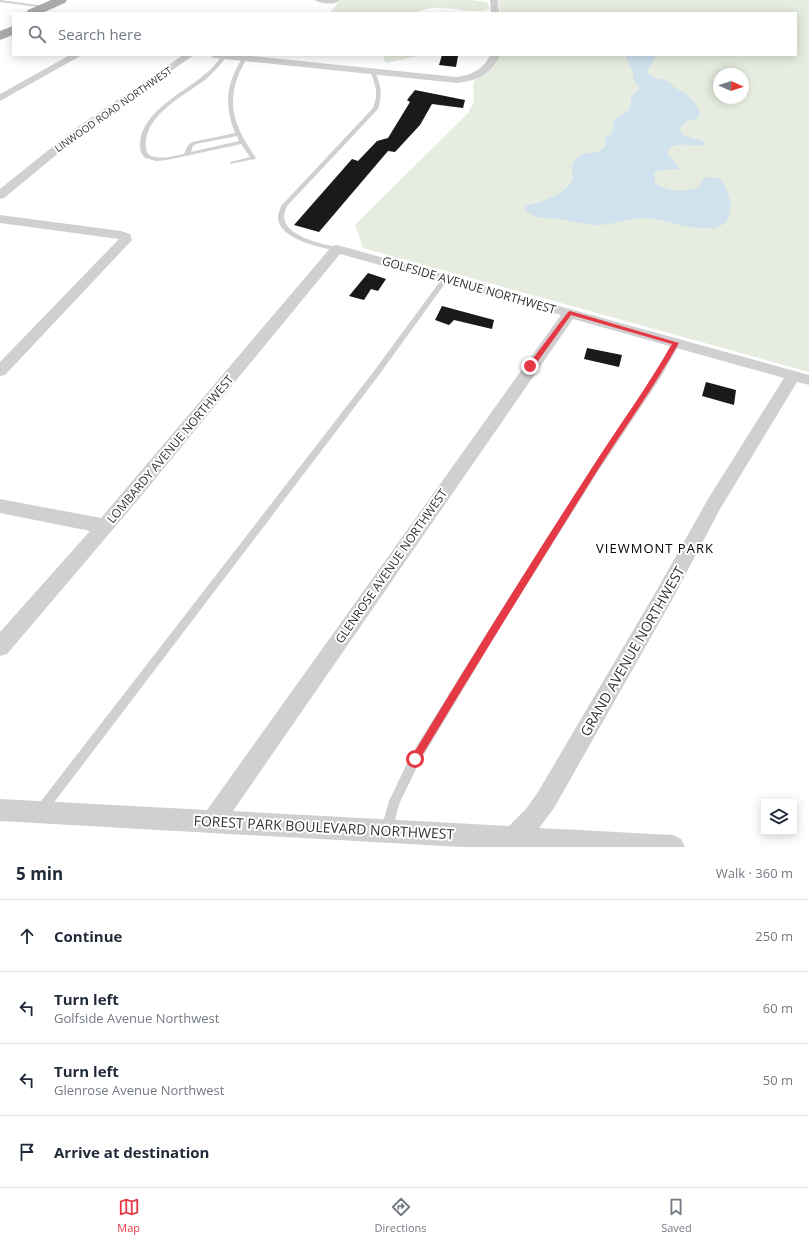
<!DOCTYPE html>
<meta charset="utf-8">
<style>
:root{--surface:#fff;--page:#f6f6f7;--text:#1f2937;--muted:#747a83;--line:#e0e1e3;--accent:#e63946}
body{margin:0;font-family:"Open Sans",sans-serif;background:var(--page);color:var(--text)}
.controls{position:absolute;right:12px;bottom:12px;display:grid;overflow:hidden;border-radius:0px;box-shadow:0 2px 10px #0003}
.controls button{width:36px;height:36px;display:grid;place-items:center;padding:0;border:0;border-bottom:1px solid var(--line);background:var(--surface);color:var(--text);font:20px sans-serif}
.compass{position:absolute;left:713px;top:68px;width:36px;height:36px;border-radius:50%;background:var(--surface);box-shadow:0 2px 10px #0003;rotate:93deg}
.stop{position:absolute;width:12px;height:12px;margin:-9px;border:3px solid #e63946;border-radius:50%;background:#fff}
.stop.end{background:#e63946;border-color:#fff;box-shadow:0 1px 4px #0008}
.list{margin:0;padding:0;list-style:none}
h2{display:flex;justify-content:space-between;align-items:center;height:52px;margin:0;padding:0 16px;font-size:17px}
h2 small{font-size:13px;font-weight:400;color:var(--muted)}
.list li{display:grid;grid-template-columns:26px 1fr auto;gap:12px;align-items:center;box-sizing:border-box;height:72px;padding:0 16px;border-top:1px solid var(--line)}
.list b{display:block;font-size:15px;white-space:nowrap}
.list p{margin:0;font-size:13px;white-space:nowrap;color:var(--muted)}
.list em{font-size:13px;font-style:normal;color:var(--muted)}
.icon{flex:none;width:22px;height:22px;fill:none;stroke:currentColor;stroke-width:2;stroke-linecap:round;stroke-linejoin:round}
.map{position:relative;flex:none;width:809px;height:847px;overflow:hidden}
.search{position:absolute;background:var(--surface);box-shadow:0 2px 10px #0003;left:12px;right:12px;top:12px;height:44px;display:flex;align-items:center;gap:10px;box-sizing:border-box;padding:0 14px;border-radius:0px;color:var(--muted);font-size:15px}
.sheet{height:340px;background:var(--surface)}
nav{display:flex;justify-content:space-around;align-items:center;box-sizing:border-box;height:56px;border-top:1px solid var(--line);background:var(--surface);font-size:11px;color:var(--muted)}
nav a{display:grid;justify-items:center;gap:2px}
nav .on{color:var(--accent)}
.map>svg:first-child{display:block}
</style>
<div class="map">
<svg width="809" height="847" viewBox="0 0 809 847">
<rect width="100%" height="100%" fill="#fff"/>
<g fill="#e6ecdf" fill-rule="evenodd">
<path d="M 340,0 L 471,0 L 487,2 L 490,9 C 463,16 443,0 415,13 L 330,13 Z"/>
<path d="M 499,0 L 809,0 L 809,372 L 363,248 L 355,225 L 468,113 L 474,101 L 473,84 L 475,79 L 484,74 L 492,67 L 500,55 L 796,55 L 796,13 L 500,13 ZM 719,74 L 743,74 L 743,98 L 719,98 Z"/>
<polygon points="385,55 422,55 386,63 383,57"/>
</g>
<path fill="#cfe2ee" d="M 625,55 L 656,55 L 647,72 C 656,82 660,77 669,82 C 671,83 672,86 674,87 C 686,94 695,98 700,113 C 697,125 683,115 680,131 L 683,135 L 703,141 L 704,142 L 704,145 C 693,148 672,138 667,154 L 679,167 L 678,169 L 656,171 L 654,175 L 655,183 C 667,192 685,192 699,187 L 702,181 L 707,177 L 719,178 C 725,184 730,197 731,206 C 731,208 730,209 730,211 C 727,246 665,218 646,218 C 629,218 613,225 597,225 C 587,225 577,222 567,220 C 554,217 533,221 524,208 C 528,204 533,204 539,202 C 552,198 565,193 573,180 L 572,165 L 575,160 L 582,154 L 598,152 L 606,146 L 605,138 L 612,133 L 614,120 C 626,110 632,114 631,97 L 640,88 L 634,80 L 633,73 Z"/>
<g fill="#1a1a1a">
<polygon points="442,55 458,56 456,67 439,65"/>
<polygon points="415,90 465,100 463,108 432,104 420,125 395,152 388,151 319,232 294,225 352,159 358,161 377,141 388,138 410,102 407,100"/>
<polygon points="368,273 386,279 378,291 371,289 364,300 349,296"/>
<polygon points="442,306 494,320 492,329 454,320 449,325 435,320"/>
<polygon points="587,348 622,355 619,367 584,359"/>
<polygon points="706,382 736,390 734,405 702,396"/>
</g>
<g fill="none" stroke-linecap="round" stroke-linejoin="round">
<g fill="#d0d0d0" fill-rule="evenodd">
<polygon points="0,0 46,6 48,7 46,8 0,2"/>
<path d="M 223,55 L 227,56 C 221,64 214,72 206,79 C 183,97 139,117 147,152 C 153,162 174,156 184,154 L 188,145 L 192,142 L 235,133 C 224,103 226,84 243,57 L 245,57 L 247,58 C 224,97 231,122 256,158 L 255,159 L 230,164 L 230,162 L 250,157 L 241,144 L 167,160 L 156,161 L 145,158 C 141,154 140,150 140,144 C 141,112 183,93 204,75 C 211,70 217,62 223,55 ZM 237,136 L 239,141 L 191,152 L 193,146 L 196,144 Z"/>
<path d="M 370,69 L 374,70 C 381,84 383,94 378,109 L 287,206 C 286,209 284,213 284,216 C 284,237 324,244 339,248 L 340,249 L 337,251 C 320,247 276,239 278,215 C 279,212 280,209 281,206 L 373,108 L 376,98 L 376,89 Z"/>
<polygon points="444,276 448,276 449,278 379,375 46,813 42,815 38,813 36,809 38,805 374,371"/>
<polygon points="676,340 680,343 661,377 597,473 501,626 419,763 400,802 391,833 387,835 383,833 381,829 389,801 411,755 495,620 591,469 655,373 673,341"/>
</g>
<g fill="#d0d0d0" fill-rule="evenodd">
<path d="M 315,0 L 339,0 L 339,1 C 334,5 320,4 315,0 Z"/>
<polygon points="490,0 498,0 499,13 491,13"/>
<polygon points="70,55 82,55 0,101 0,94"/>
<polygon points="183,55 194,55 84,132 4,198 0,199 0,189 76,128"/>
<path d="M 209,55 L 242,55 L 457,77 C 472,75 484,69 490,55 L 500,55 C 492,74 476,81 457,83 L 214,58 Z"/>
<polygon points="0,215 121,231 130,234 132,240 5,375 0,376 0,362 119,239 0,223"/>
<path d="M 337,245 L 809,375 L 809,385 L 797,382 L 720,509 L 672,600 L 554,808 L 539,828 L 673,835 L 681,839 L 685,847 L 462,847 L 0,821 L 0,799 L 207,810 L 561,315 L 340,254 L 137,501 L 7,654 L 0,656 L 0,632 L 90,531 L 0,513 L 0,499 L 101,518 L 332,246 ZM 573,319 L 784,378 L 708,499 L 658,588 L 538,792 L 526,809 L 509,826 L 233,811 Z"/>
</g>
<g fill="#ababab" fill-rule="evenodd">
<polygon points="51,0 67,0 65,3 42,13 26,13 28,10"/>
<polygon points="13,26 13,35 0,40 0,31"/>
</g>
</g>
<path fill="#e63946" d="M 570,311 L 679,343 C 653,389 622,431 594,476 C 535,571 476,666 418,762 L 415,763 L 412,762 L 410,759 L 412,756 C 470,660 529,565 590,471 C 617,428 647,388 672,344 L 571,315 L 533,368 L 528,368 L 528,365 L 568,312 Z"/>
<g text-anchor="middle" dominant-baseline="central" stroke-width="4" stroke-linejoin="round" paint-order="stroke">
<g font-size="10" fill="#333" stroke="#fff">
<text transform="translate(113 109) rotate(-35)">LINWOOD ROAD NORTHWEST</text>
</g>
<g font-size="12" fill="#333" stroke="#fff">
<text transform="translate(469 285) rotate(16)">GOLFSIDE AVENUE NORTHWEST</text>
<text transform="translate(170 449) rotate(-50)">LOMBARDY AVENUE NORTHWEST</text>
<text transform="translate(391 566) rotate(-55)">GLENROSE AVENUE NORTHWEST</text>
</g>
<g font-size="13" letter-spacing="1" fill="#000" stroke="#fff">
<text x="655" y="548">VIEWMONT PARK</text>
</g>
<g font-size="14" fill="#333" stroke="#fff">
<text transform="translate(632 651) rotate(-60)">GRAND AVENUE NORTHWEST</text>
<text transform="translate(324 827) rotate(3)">FOREST PARK BOULEVARD NORTHWEST</text>
</g>
</g>
</svg>
<div class="controls">
<button><svg class="icon" aria-label="layers" viewBox="0 0 24 24"><path d="M12 4l9 5-9 5-9-5zM3 14l9 5 9-5"/></svg></button>
</div>
<svg class="compass" viewBox="-18 -18 36 36"><path d="M0-13l5 13h-10z" fill="#e53935"/><path d="M0 13l5-13h-10z" fill="#747a83"/></svg>
<div class="stop" style="left:415px;top:759px"></div>
<div class="stop end" style="left:530px;top:366px"></div>
<div class="search"><svg class="icon" aria-label="search" viewBox="0 0 24 24"><circle cx="10" cy="10" r="6"/><path d="M15 15l6 6"/></svg>Search here</div>
</div>
<section class="sheet">
<h2>5 min<small>Walk · 360 m</small></h2>
<ul class="list">
<li><svg class="icon" aria-label="ahead" viewBox="0 0 24 24"><path d="M12 20V5M6 11l6-6 6 6"/></svg><div><b>Continue</b></div><em>250 m</em></li>
<li><svg class="icon" aria-label="left" viewBox="0 0 24 24"><path d="M17 20v-9H6M10 6l-5 5 5 5"/></svg><div><b>Turn left</b><p>Golfside Avenue Northwest</p></div><em>60 m</em></li>
<li><svg class="icon" aria-label="left" viewBox="0 0 24 24"><path d="M17 20v-9H6M10 6l-5 5 5 5"/></svg><div><b>Turn left</b><p>Glenrose Avenue Northwest</p></div><em>50 m</em></li>
<li><svg class="icon" aria-label="arrive" viewBox="0 0 24 24"><path d="M6 21V4h12l-3 4 3 4H6"/></svg><div><b>Arrive at destination</b></div></li>
</ul>
</section>
<nav>
<a class="on"><svg class="icon" aria-label="map" viewBox="0 0 24 24"><path d="M3 6l6-2 6 2 6-2v14l-6 2-6-2-6 2zM9 4v14M15 6v14"/></svg>Map</a>
<a><svg class="icon" aria-label="directions" viewBox="0 0 24 24"><path d="M12 3l9 9-9 9-9-9zM9 14v-3h6M13 9l2 2-2 2"/></svg>Directions</a>
<a><svg class="icon" aria-label="saved" viewBox="0 0 24 24"><path d="M7 4h10v16l-5-4-5 4z"/></svg>Saved</a>
</nav>
